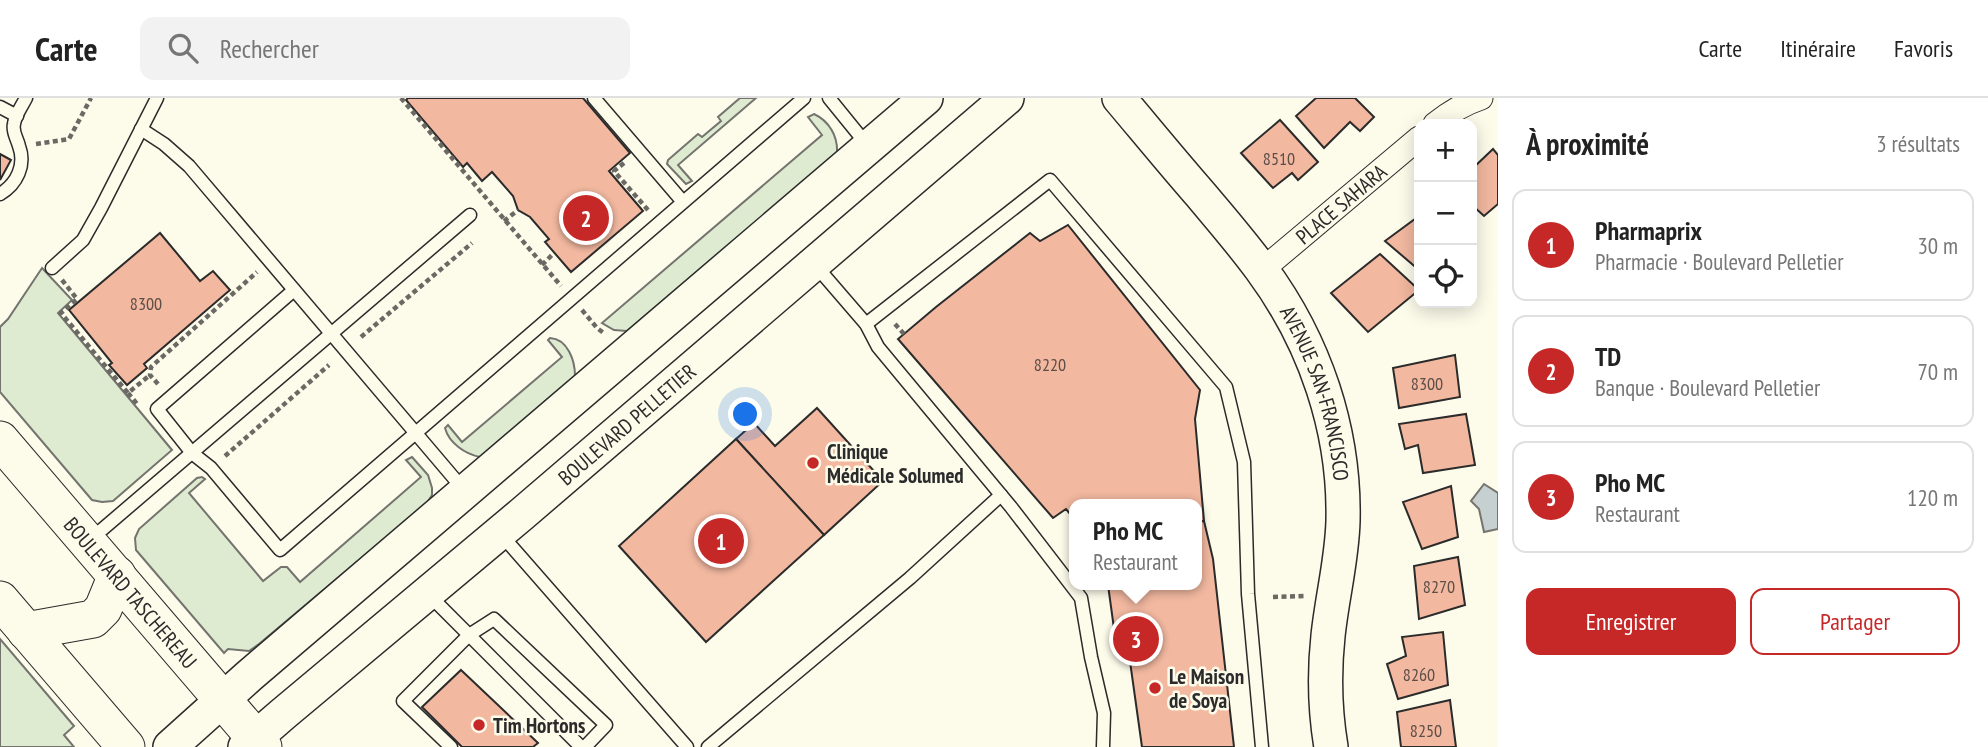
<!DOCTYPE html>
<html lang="fr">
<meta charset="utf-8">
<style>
:root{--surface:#fff;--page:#f2f2f2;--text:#222;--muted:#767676;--line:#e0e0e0;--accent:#c62828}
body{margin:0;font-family:"PT Sans Narrow",sans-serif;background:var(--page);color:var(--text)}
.controls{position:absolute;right:21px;top:21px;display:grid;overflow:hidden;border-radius:14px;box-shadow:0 4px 18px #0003}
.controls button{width:63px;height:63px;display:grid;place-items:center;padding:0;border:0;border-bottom:2px solid var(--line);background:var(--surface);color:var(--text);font:35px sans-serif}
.you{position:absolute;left:746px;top:317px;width:24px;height:24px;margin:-18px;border:5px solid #fff;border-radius:50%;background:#1a73e8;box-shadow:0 0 0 10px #1a73e833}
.badge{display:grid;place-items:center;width:46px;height:46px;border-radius:50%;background:var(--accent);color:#fff;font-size:23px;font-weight:700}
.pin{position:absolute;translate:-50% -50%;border:4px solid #fff;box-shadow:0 2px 7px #0006}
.popup{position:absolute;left:1069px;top:401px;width:133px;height:91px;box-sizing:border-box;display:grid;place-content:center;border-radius:14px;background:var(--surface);filter:drop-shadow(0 2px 5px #0005);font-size:23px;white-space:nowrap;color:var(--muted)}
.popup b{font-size:26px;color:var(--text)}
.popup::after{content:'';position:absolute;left:50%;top:100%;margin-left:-14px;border:14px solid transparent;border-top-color:var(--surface)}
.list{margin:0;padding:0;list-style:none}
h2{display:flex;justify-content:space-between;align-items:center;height:91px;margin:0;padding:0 28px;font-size:30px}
h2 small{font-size:23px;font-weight:400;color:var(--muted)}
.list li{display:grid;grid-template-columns:46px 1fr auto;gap:21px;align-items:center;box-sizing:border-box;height:112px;margin:0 14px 14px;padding:0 14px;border:2px solid var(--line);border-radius:14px}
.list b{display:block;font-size:26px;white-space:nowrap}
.list p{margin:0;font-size:23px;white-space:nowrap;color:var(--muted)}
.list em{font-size:23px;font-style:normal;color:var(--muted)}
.actions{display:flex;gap:14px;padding:21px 28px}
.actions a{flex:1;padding:16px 0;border:2px solid var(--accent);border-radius:14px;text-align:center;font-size:24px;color:var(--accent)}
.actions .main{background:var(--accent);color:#fff}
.icon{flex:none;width:38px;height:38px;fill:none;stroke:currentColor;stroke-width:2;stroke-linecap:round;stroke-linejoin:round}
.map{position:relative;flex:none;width:1498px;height:649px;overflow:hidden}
header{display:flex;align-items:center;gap:42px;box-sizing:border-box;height:98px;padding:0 35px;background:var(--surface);border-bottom:2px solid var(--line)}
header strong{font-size:33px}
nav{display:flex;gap:38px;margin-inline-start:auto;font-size:24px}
.search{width:490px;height:63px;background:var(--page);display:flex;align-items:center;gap:18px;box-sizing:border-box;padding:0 24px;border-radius:14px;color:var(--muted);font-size:26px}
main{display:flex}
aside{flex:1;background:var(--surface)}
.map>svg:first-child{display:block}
</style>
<header>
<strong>Carte</strong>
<div class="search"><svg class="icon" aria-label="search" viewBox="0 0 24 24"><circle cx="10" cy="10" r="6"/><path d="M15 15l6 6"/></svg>Rechercher</div>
<nav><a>Carte</a><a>Itinéraire</a><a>Favoris</a></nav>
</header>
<main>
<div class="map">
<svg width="1498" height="649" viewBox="0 0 1498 649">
<rect width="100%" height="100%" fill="#fdfbea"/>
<g fill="#deebd1" stroke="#74746e" stroke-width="2">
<polygon points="740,0 756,0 678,67 692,83 686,86 667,66 668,62 698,36 702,39 721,23 718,19"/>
<path d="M 814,16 C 829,23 838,38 837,55 L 627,233 L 614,232 L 602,225 L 822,37 L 808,19 Z"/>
<polygon points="42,170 72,202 58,215 172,352 113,403 102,404 92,402 0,294 0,229 8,221"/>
<path d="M 550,240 C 568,241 575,263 575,278 L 480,359 C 465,356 449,345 445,330 L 448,327 L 462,344 L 562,259 L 548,242 Z"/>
<polygon points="412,359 428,377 432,390 432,397 427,405 259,546 249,553 228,551 224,555 136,452 135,440 139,431 197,380 202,379 205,381 189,395 263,483 281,469 287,469 300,484 421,379 406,362"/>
<polygon points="0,541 74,628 64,637 74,649 0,649"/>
</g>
<polygon fill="#c7d0d0" stroke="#74746e" stroke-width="2" points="1484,386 1498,395 1498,431 1484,434 1479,411 1471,403"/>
<g fill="#f2b8a0" stroke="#2b2b2b" stroke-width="2">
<polygon points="408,0 583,0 630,55 609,73 643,113 571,174 545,144 549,141 530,119 518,112 513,98 492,74 482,83 467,65 463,69 406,2"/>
<polygon points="1316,0 1355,0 1374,19 1360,33 1350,24 1324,50 1296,18"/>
<polygon points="1280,22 1318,64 1298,82 1292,75 1273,90 1241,55"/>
<polygon points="1493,51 1498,57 1498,106 1484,118 1472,107 1472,71"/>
<polygon points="0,56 11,62 0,82"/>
<polygon points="1419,118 1419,172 1385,143"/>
<polygon points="1068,127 1200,292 1195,321 1204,423 1197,424 1197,406 1075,406 1075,422 1066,411 1053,420 898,241 936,209 1030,135 1040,143"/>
<polygon points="160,135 200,183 213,173 230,192 144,266 147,270 127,287 109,267 112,265 69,212"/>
<polygon points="1380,156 1419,192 1368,234 1331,195"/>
<polygon points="1455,257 1460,299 1399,310 1393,270"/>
<polygon points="817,310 883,383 824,437 736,341 754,325 775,348"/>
<polygon points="1466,316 1475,367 1423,375 1418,347 1405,351 1399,326"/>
<polygon points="736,341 824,437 706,544 619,448"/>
<polygon points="1451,388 1458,439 1422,451 1403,404"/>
<polygon points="1204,423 1213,461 1234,649 1142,649 1128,549 1115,538 1108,487 1197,487 1197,424"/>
<polygon points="1458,459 1465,507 1419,521 1414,468"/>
<polygon points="1443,534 1448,587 1398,601 1387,566 1406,558 1402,539"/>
<polygon points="461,572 538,645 533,649 462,649 422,609"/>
<polygon points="1450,602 1456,649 1401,649 1397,614"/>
</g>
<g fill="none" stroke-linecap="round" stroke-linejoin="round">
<g stroke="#2b2b2b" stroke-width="15">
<g id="lane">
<polyline points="594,0 683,104"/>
<polyline points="829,0 868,48"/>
<polyline points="0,9 17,18"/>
<polyline points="141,31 164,46 189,68 464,392"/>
<path d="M 0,96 C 17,86 26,67 19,48 C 17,40 12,34 14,26 C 15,17 22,8 26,0"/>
<polyline points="816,168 866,226 878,249 1011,409 1081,500 1091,559 1104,615 1103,649"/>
<polyline points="52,170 83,142 101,110 157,0"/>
<polyline points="294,192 157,311 192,355 211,370 280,452 804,0"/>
<polyline points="866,226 1050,82 1226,289 1244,364 1248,496 1262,649"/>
<polyline points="499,434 687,649"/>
<polyline points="91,441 470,117"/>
<polyline points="429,497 581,649"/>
<polyline points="451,649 403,603 469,537 494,521 606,627 585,649"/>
<polyline points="708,649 910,480 1001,397"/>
</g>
</g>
<g stroke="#2b2b2b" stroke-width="25">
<g id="street">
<path d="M 1435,26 C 1450,14 1463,6 1481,0"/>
<path id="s1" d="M 1262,172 L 1419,40"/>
</g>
</g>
<g stroke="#2b2b2b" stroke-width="36">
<g id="secondary">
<path id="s2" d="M 1119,0 C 1146,32 1173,65 1201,97 C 1221,121 1242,145 1261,171 C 1315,244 1345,332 1343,423 C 1342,462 1332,499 1328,538 C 1324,575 1325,613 1331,649"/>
<polyline points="170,649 249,578 926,0"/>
<path id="s3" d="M 245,649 L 283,616 L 522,416 L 1007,0"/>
</g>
</g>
<g stroke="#2b2b2b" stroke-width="39">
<g id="primary">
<path id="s4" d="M 0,342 L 263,649"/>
<polyline points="0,502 126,649"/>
<polyline points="26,533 93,521 103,511 117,477"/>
</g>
</g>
<g stroke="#6a6964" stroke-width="4.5" stroke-dasharray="5 3.5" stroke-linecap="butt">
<polyline points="401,0 561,188"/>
<polyline points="36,46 69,41 91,0"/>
<polyline points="624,65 614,73 648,112"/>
<polyline points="504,123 518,112"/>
<polyline points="542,167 554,155"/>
<polyline points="62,182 77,201 61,215 128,295 150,277"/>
<polyline points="582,212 597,230 605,236"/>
<polyline points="895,226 904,236"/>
<polyline points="361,239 472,145"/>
<polyline points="158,286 150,277 151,269 257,174"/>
<polyline points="128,295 138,307"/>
<polyline points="225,358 329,267"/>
<polyline points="1273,499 1305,498"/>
</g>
<use href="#lane" stroke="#fdfbea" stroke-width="12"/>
<use href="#street" stroke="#fdfbea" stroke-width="23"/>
<use href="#secondary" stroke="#fdfbea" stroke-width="33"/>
<use href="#primary" stroke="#fdfbea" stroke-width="37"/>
</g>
<g fill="#c62828" stroke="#fdfbea" stroke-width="2.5">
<circle cx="813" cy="365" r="7"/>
<circle cx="1155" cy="590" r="7"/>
<circle cx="479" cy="627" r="7"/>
</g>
<g text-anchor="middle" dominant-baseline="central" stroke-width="5" stroke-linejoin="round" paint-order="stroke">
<g font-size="18" fill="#5d4e48">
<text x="1279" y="60">8510</text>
<text x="146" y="205">8300</text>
<text x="1050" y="266">8220</text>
<text x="1427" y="285">8300</text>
<text x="1439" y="488">8270</text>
<text x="1419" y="576">8260</text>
<text x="1426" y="632">8250</text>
</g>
<g font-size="21" fill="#2b2b2b" stroke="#fdfbea">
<text stroke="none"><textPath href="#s1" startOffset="103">PLACE SAHARA</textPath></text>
<text stroke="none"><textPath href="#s2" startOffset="360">AVENUE SAN-FRANCISCO</textPath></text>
<text stroke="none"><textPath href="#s3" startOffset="500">BOULEVARD PELLETIER</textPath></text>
<text stroke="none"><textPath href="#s4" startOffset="201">BOULEVARD TASCHEREAU</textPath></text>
</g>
<g font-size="21" font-weight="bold" fill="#2b2b2b" stroke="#fdfbea" text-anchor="start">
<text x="827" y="353">Clinique<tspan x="827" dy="24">Médicale Solumed</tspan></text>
<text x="1169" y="578">Le Maison<tspan x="1169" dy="24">de Soya</tspan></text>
<text x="493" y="627">Tim Hortons</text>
</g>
</g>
</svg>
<div class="controls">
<button>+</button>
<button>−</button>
<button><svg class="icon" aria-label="locate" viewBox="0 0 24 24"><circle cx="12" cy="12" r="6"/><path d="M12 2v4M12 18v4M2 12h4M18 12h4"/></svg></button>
</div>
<div class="you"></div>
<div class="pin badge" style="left:721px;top:443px">1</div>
<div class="pin badge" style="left:586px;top:120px">2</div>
<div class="pin badge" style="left:1136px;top:541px">3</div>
<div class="popup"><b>Pho MC</b>Restaurant</div>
</div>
<aside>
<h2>À proximité<small>3 résultats</small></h2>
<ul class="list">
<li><span class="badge">1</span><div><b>Pharmaprix</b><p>Pharmacie · Boulevard Pelletier</p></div><em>30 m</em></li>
<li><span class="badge">2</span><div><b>TD</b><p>Banque · Boulevard Pelletier</p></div><em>70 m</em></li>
<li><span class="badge">3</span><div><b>Pho MC</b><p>Restaurant</p></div><em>120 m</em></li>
</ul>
<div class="actions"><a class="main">Enregistrer</a><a>Partager</a></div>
</aside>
</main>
